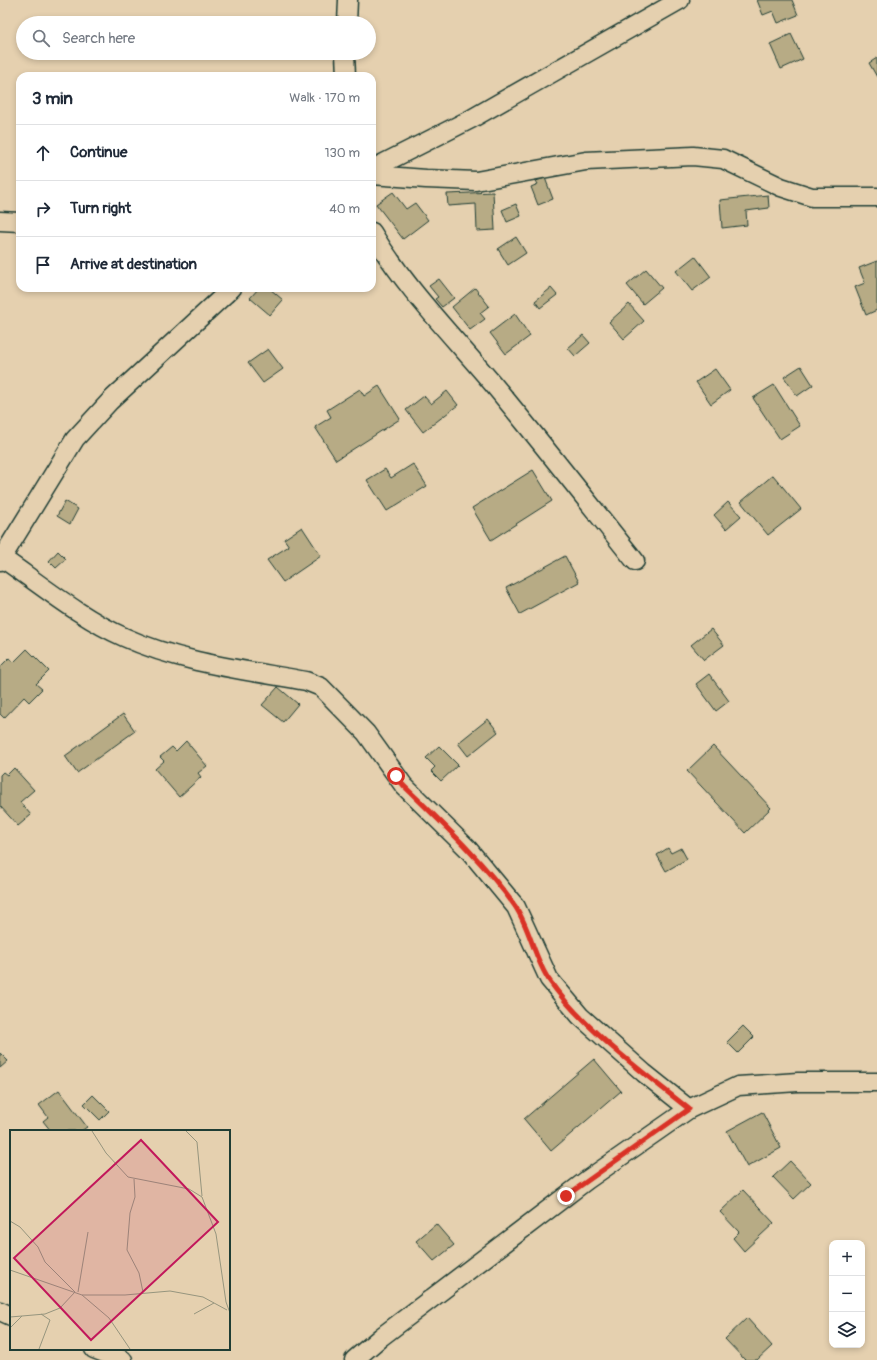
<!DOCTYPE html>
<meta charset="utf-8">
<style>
:root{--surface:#fff;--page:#f6f6f7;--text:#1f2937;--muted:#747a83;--line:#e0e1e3}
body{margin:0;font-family:Pangolin,sans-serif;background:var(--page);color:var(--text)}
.controls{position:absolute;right:12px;bottom:12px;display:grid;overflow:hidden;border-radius:8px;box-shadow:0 2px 6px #0003}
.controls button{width:36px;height:36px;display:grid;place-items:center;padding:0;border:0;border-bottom:1px solid var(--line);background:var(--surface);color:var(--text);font:20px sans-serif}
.stop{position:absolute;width:12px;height:12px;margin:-9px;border:3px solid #d93025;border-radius:50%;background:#fff}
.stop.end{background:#d93025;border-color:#fff;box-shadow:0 1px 4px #0008}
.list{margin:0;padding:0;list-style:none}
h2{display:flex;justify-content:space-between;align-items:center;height:52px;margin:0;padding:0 16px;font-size:17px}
h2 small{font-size:13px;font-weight:400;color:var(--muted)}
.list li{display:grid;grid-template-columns:26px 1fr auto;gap:12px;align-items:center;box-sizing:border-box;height:56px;padding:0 16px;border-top:1px solid var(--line)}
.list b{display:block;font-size:15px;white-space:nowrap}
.list em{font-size:13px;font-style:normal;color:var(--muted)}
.icon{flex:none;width:22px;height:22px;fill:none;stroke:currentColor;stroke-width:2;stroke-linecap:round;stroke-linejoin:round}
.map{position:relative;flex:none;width:877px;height:1360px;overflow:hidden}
.search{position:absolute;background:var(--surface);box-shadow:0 2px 6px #0003;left:16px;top:16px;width:360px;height:44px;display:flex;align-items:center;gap:10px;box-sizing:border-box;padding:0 14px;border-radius:22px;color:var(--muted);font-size:15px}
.panel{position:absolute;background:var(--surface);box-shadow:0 2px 6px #0003;left:16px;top:72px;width:360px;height:220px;border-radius:12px}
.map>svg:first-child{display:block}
</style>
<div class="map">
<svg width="877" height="1360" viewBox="0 0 877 1360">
<rect width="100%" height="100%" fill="#e5d0af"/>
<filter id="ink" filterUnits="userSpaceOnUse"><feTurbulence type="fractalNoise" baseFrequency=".025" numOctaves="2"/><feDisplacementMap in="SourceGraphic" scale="8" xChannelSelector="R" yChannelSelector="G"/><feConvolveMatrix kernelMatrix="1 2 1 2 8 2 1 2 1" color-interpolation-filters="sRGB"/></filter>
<g filter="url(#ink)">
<g fill="#b7ab85" stroke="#1f3d34">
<polygon points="757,0 792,0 798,15 778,23 773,11 763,15"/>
<polygon points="791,34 803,59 781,69 770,44"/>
<polygon points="877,58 877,77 869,63"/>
<polygon points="545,178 553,199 538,205 531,187 538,184 536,181"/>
<polygon points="393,192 406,209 415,203 428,220 403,239 376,204"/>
<polygon points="493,192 495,230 477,231 476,204 448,206 447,194"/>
<polygon points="768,195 769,208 746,211 747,225 722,228 720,200"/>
<polygon points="516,204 521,216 507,222 502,210"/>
<polygon points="516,237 526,253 508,265 498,249"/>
<polygon points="695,256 711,277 692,291 676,271"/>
<polygon points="877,261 877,310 866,315 855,287 865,283 859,268"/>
<polygon points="646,269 662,288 643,304 627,285"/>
<polygon points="439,279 454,298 442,307 435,299 438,297 429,286"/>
<polygon points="259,288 269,288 283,300 270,315 250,298"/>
<polygon points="475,288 489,306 480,313 485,319 470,330 452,307"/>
<polygon points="551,288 557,295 540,308 535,301"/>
<polygon points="629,304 644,321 624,339 609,322"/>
<polygon points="515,314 530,336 506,354 490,333"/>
<polygon points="583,335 590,343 575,356 568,348"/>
<polygon points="268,349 283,369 263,383 248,363"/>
<polygon points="801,366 813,385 797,396 784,377"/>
<polygon points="715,369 730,390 711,404 696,382"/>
<polygon points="774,385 800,426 780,439 753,398"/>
<polygon points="379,386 400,419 336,460 315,427 331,417 327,410 360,389 364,396"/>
<polygon points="447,391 458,405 423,432 406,410 424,396 431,404"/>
<polygon points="413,464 427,486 387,511 367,480 385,469 391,478"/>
<polygon points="533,470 552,501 491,540 472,508"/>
<polygon points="773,475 801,509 768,535 741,502"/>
<polygon points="65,501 78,509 70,524 57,516"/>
<polygon points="728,502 741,516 726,529 714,515"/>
<polygon points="302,527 321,556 283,582 267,560 289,546 284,539"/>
<polygon points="58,551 66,559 56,568 49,561"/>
<polygon points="565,556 579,582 520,614 506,588"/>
<polygon points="711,629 724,645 704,660 691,645"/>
<polygon points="27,649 49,671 36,684 42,689 29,702 24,697 4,718 0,714 0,667 9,658 14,662"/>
<polygon points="709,674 729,701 716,711 696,684"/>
<polygon points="278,687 298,704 283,722 262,705"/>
<polygon points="123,714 135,731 77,773 65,756"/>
<polygon points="488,719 498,732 468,756 458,743"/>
<polygon points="186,741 207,766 198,773 201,777 179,797 155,769 164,761 160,757 172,747 176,751"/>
<polygon points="439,746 458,765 441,781 431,771 435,767 426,758"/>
<polygon points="713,746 771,808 745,833 687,771"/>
<polygon points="14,768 34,790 20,802 31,815 18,826 0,806 0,775 3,772 7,775"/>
<polygon points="668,848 671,853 681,848 687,859 666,871 657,855"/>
<polygon points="743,1026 754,1037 738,1053 727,1042"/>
<polygon points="0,1053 8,1061 0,1068"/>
<polygon points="594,1059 621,1091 551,1151 524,1119"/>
<polygon points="59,1090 87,1127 81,1131 51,1131 43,1121 48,1117 39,1105"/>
<polygon points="93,1095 109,1111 100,1120 84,1104"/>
<polygon points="762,1112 781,1148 747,1167 727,1131"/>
<polygon points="790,1161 811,1183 794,1199 773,1177"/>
<polygon points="743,1190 774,1223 744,1251 733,1238 739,1232 720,1212"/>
<polygon points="436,1224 454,1245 434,1261 416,1241"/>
<polygon points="747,1318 772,1346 757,1360 745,1360 725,1339"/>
</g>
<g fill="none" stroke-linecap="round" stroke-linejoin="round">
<g stroke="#1f3d34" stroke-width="21">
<g id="minor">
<polyline points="347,23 348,0"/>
<polyline points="345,53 346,76"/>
<polyline points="372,169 471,119 680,0"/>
<polyline points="372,175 426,179 476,181 586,161 693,156 723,159 781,187 812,197 877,197"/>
<polyline points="0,221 20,222"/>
<path d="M 372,232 C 405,288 451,334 493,384 C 541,442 588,502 635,561"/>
<path d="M 2,558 C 40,584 81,618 124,637 C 181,663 245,670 306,681 L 321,687 L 366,733 L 404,786 L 468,849 L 516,907 L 549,979 L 580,1016 L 644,1073 L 689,1109"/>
<polyline points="0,561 75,439 110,401 232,288"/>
<polyline points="0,1311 11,1316"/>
<polyline points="94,1349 123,1360"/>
<polyline points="354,1360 381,1337 587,1180 689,1109 738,1086 798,1082 877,1082"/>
</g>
</g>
<use href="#minor" stroke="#e5d0af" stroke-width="18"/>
</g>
</g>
<g fill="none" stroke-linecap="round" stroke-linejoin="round" filter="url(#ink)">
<path stroke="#d93025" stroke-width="5" d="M 396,776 L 404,786 C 443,824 483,861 515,906 C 530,928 534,958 549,980 C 581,1027 644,1073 689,1109 L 566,1196"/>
</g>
<g transform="translate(10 1130)">
<rect width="220" height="220" fill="#e5d0af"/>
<path fill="none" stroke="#96957e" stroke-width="1" d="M 82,1 L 96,23 L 118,47 L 179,59 L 192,67 L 206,104 L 216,172 L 220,183M 176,1 L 187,12 L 192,66M 124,49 L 125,67 L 120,83 L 117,120 L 129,143 L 133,162M 0,91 L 10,97 L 28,117 L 35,132 L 65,162 L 50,178 L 35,184 L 12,186 L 0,198M 0,140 L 72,165 L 99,188 L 120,219M 68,162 L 78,102M 72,165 L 115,165 L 160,161 L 193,167 L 217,180M 184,184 L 204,173M 0,187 L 12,186M 29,219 L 40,190 L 31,184"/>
<path fill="#c2185b" fill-opacity="0.15" stroke="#c2185b" stroke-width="2" d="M 131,10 L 208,92 L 81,210 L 4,128 Z"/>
<rect width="220" height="220" fill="none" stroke="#1f3d34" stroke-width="2"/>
</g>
</svg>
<div class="controls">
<button>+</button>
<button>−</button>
<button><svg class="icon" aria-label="layers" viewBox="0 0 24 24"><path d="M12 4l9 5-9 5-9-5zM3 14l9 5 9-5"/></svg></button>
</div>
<div class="stop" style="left:396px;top:776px"></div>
<div class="stop end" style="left:566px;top:1196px"></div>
<div class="search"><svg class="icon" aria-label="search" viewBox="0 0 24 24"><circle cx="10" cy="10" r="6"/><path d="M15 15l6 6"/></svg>Search here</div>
<section class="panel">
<h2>3 min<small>Walk · 170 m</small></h2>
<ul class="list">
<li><svg class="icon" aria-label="ahead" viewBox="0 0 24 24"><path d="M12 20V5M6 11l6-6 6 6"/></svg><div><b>Continue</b></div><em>130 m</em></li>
<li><svg class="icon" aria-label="right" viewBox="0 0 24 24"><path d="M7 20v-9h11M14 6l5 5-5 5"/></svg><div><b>Turn right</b></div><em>40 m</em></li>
<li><svg class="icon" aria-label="arrive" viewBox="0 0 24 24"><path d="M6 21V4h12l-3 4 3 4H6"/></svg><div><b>Arrive at destination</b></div></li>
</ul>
</section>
</div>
